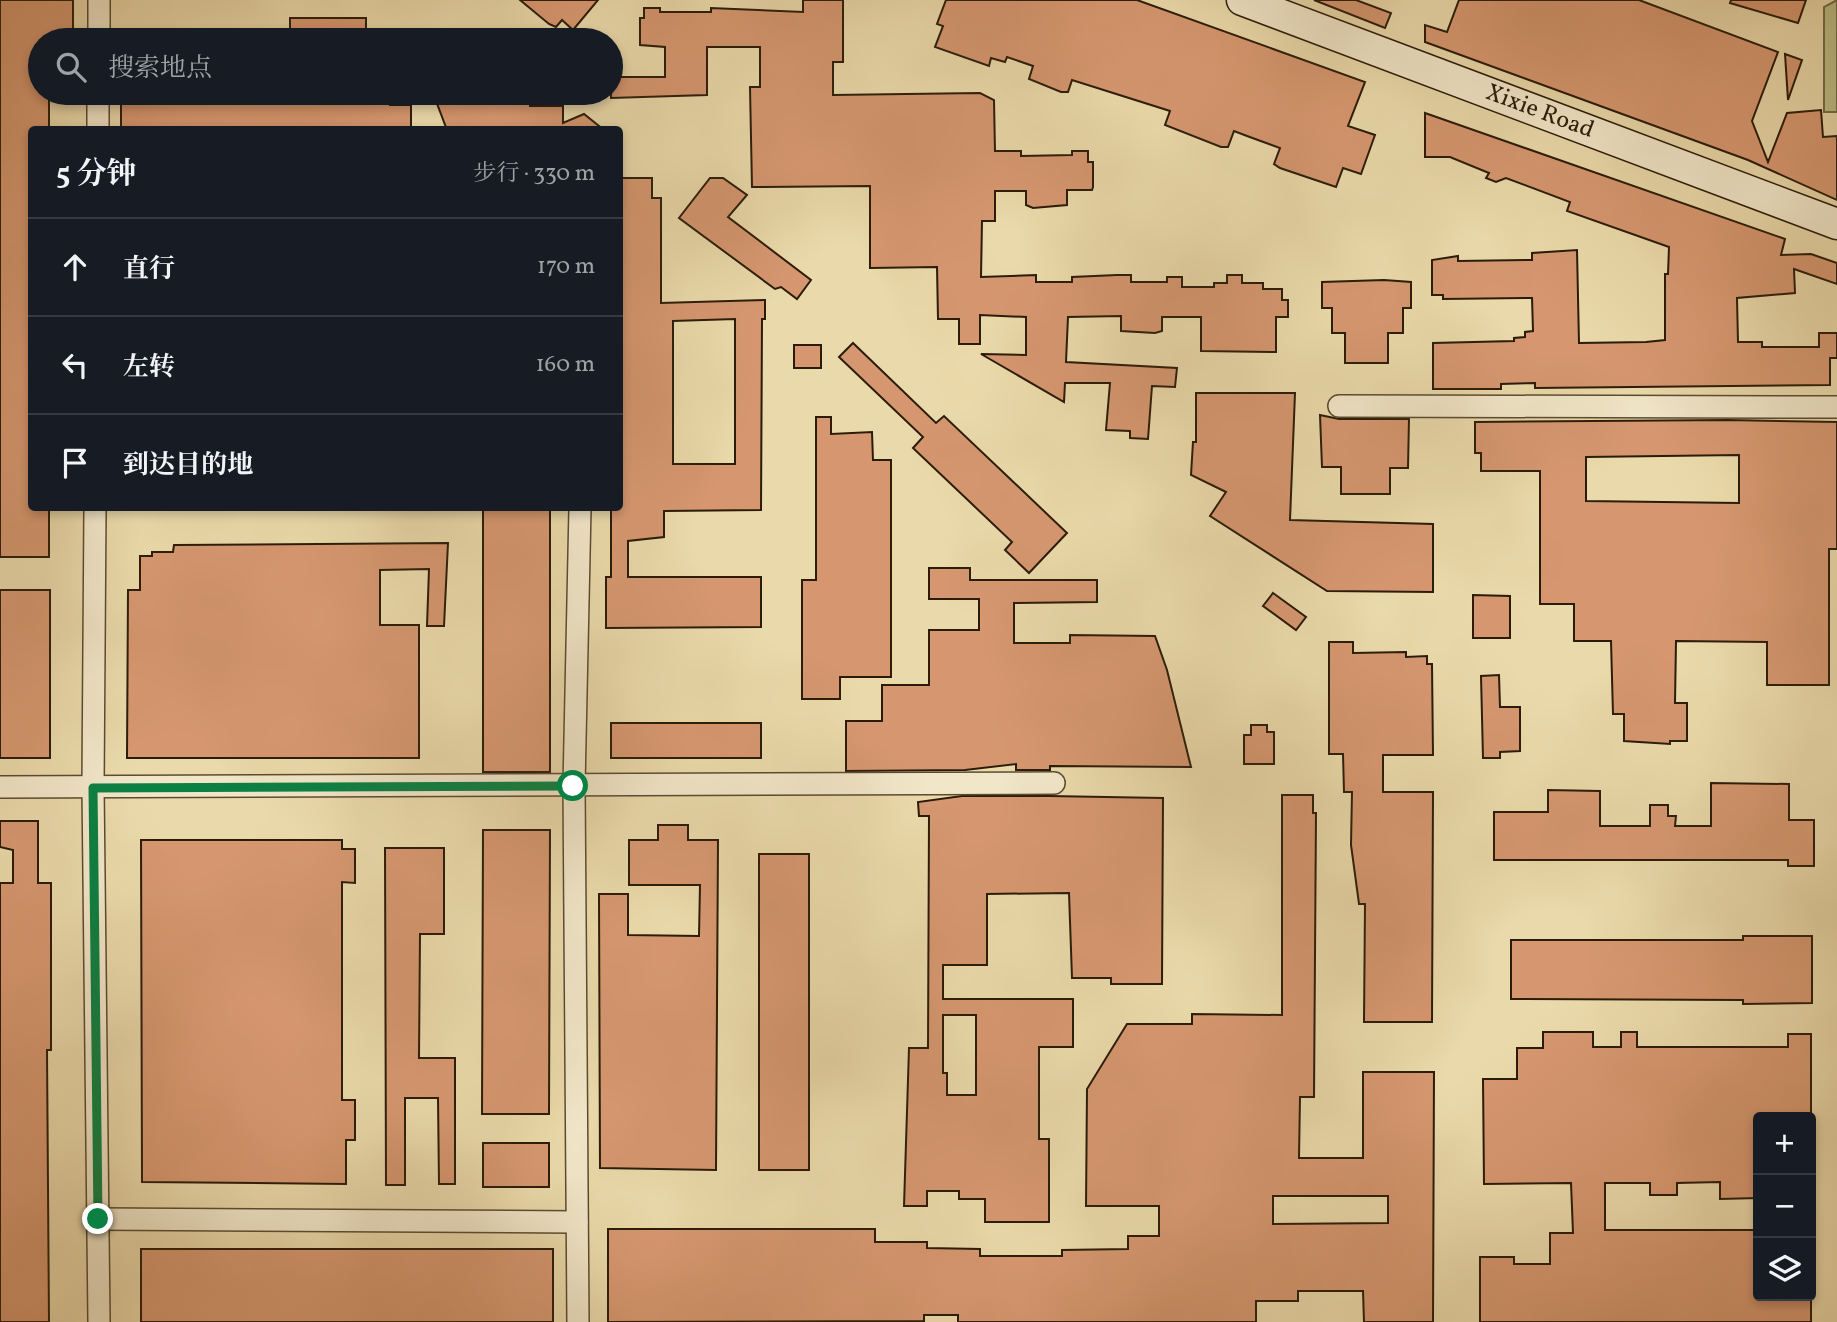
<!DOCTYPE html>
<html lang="zh">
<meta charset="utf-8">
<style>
:root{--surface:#171b24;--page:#20242c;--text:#f1f3f6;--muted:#9ea1a6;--line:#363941}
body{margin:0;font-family:Vollkorn,"Noto Serif SC",serif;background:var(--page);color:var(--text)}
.controls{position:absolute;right:21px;bottom:21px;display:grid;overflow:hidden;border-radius:7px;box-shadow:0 4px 10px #0003}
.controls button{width:63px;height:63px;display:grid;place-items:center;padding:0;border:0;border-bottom:2px solid var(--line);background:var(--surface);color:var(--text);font:35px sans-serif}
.stop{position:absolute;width:21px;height:21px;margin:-16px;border:5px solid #0b8043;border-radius:50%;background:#fff}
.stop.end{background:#0b8043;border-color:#fff;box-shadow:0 2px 7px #0008}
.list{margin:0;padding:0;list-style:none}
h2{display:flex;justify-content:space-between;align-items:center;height:91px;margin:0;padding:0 28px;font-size:30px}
h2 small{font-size:23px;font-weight:400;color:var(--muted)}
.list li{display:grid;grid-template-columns:46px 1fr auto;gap:21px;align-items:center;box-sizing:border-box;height:98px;padding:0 28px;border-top:2px solid var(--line)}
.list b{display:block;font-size:26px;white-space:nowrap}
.list em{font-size:23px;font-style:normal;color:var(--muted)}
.icon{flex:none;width:38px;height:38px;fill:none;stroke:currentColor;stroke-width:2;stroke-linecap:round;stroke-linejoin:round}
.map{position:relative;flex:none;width:1837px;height:1322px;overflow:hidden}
.search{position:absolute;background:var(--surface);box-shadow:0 4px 10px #0003;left:28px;top:28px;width:595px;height:77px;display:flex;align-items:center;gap:18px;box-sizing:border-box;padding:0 24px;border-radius:38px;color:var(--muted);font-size:26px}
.panel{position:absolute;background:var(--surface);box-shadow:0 4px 10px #0003;left:28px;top:126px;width:595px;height:385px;border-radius:7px}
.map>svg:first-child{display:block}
</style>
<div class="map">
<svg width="1837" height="1322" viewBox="0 0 1837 1322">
<rect width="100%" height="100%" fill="#ead9aa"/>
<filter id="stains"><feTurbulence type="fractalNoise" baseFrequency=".00286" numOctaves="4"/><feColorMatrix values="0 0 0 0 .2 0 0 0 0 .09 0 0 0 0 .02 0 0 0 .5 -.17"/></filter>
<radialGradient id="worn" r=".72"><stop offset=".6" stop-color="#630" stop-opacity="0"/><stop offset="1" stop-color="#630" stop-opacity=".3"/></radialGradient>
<polygon fill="#bbbe86" stroke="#726d48" stroke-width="2" points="1837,0 1837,112 1824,112 1824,7"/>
<g fill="#d69770" stroke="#2a1c09" stroke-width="2" fill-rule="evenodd">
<polygon points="0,0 73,0 73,40 40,40 40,93 49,93 49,130 32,130 32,508 49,508 49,557 0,557"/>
<polygon points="520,0 598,0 573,30 562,20 556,27 549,24"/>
<polygon points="803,0 843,0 843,62 833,62 833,95 980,93 994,100 995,151 1021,151 1021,156 1072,155 1072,151 1088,151 1088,162 1093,162 1093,187 1092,190 1067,190 1067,205 1033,208 1026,205 1026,191 995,191 995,221 982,221 981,277 1036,275 1036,282 1072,282 1072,277 1117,275 1131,275 1131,282 1167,282 1167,277 1182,277 1182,287 1214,287 1214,283 1227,283 1227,275 1242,275 1242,283 1263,283 1263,289 1282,289 1282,300 1288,300 1288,317 1276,317 1276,352 1201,351 1201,317 1162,317 1162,331 1155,333 1121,331 1121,316 1068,317 1066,362 1177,368 1175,387 1152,386 1148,439 1130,438 1130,431 1106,430 1110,383 1065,383 1064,402 981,354 1026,355 1026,317 980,315 980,344 959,344 959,319 938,319 937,267 870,268 870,186 752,187 750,87 760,87 760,47 707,47 707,95 611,98 611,77 665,77 665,47 640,45 640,18 644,18 644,8 660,8 660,12 711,12 711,8 803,12"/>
<polygon points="946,0 1137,0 1365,82 1348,126 1375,135 1361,174 1343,168 1336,187 1280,168 1274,164 1280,148 1247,136 1234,131 1228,147 1221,147 1165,125 1170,111 1072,80 1068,92 1061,92 1029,79 1033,66 1007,57 1005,62 991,58 989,66 935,47 943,26 937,24"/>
<polygon points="1314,0 1356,0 1391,13 1385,28"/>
<polygon points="1459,0 1639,0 1778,52 1752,121 1768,162 1787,113 1821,110 1823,137 1837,136 1837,200 1748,160 1425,42 1425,25 1447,32"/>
<polygon points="1731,0 1806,0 1798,23 1730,3"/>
<rect x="290" y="18" width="76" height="22"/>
<polygon points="1785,54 1802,60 1788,100"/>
<polygon points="121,93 390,93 390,105 411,105 411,130 121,130"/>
<polygon points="433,93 530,93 530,106 563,106 563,123 584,114 604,130 447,130"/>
<polygon points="1425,113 1785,239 1781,255 1811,254 1837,263 1837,284 1794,269 1795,293 1737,298 1738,342 1762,342 1762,347 1819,347 1819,333 1837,333 1837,358 1830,358 1830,385 1535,388 1535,383 1501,384 1501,389 1433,389 1433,343 1514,341 1514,338 1525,337 1525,332 1533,331 1532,298 1443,299 1443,295 1432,295 1432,260 1458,256 1458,261 1532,260 1532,253 1577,250 1579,343 1646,342 1665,340 1665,274 1668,274 1669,247 1567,211 1570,202 1506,178 1496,182 1486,178 1489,173 1450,157 1425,157"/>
<path d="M 620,178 L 652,178 L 652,198 L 661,198 L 661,303 L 765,300 L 765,319 L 762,319 L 761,510 L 664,511 L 664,537 L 628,541 L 628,577 L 761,577 L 761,627 L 606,628 L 606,577 L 611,577 L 611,508 L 620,508 ZM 735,319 L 735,464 L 673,464 L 673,321 Z"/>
<polygon points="710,178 723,178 747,195 728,217 811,280 797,299 781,287 775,289 679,218"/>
<polygon points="1384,280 1411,282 1411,308 1403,308 1403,333 1388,333 1388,363 1345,363 1345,333 1332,333 1332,308 1322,308 1322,282"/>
<polygon points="853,343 936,423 944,416 1067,533 1029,573 1005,550 1012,542 913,448 923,437 839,357"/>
<rect x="794" y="345" width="27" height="23"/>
<polygon points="1196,393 1295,393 1290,520 1433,524 1433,592 1327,591 1210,516 1226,492 1191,475 1193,442 1196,442"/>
<polygon points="1320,415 1339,419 1409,419 1408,468 1390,468 1390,494 1341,494 1341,467 1322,467"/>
<polygon points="816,417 831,417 831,434 872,432 873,460 891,460 891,677 840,677 840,699 802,699 802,580 816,580"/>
<path d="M 1728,420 L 1837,422 L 1837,549 L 1829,549 L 1829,685 L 1767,685 L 1767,642 L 1676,641 L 1675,703 L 1687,703 L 1687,741 L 1670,741 L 1670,744 L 1624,741 L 1624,714 L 1613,714 L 1611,641 L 1574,641 L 1574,604 L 1540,604 L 1540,471 L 1481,471 L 1481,453 L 1475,453 L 1475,422 ZM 1739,455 L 1739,503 L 1586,501 L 1586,457 Z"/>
<rect x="483" y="508" width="67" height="264"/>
<polygon points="448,543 444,626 427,626 429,569 380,570 380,625 419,625 419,758 127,758 128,590 140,590 140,556 152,556 152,552 173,552 174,545"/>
<polygon points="929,568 970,568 970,580 1097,580 1097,602 1014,603 1014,643 1070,643 1070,635 1155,636 1167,670 1191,767 1050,766 1050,770 1016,770 1016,764 965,770 846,771 846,721 882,721 882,685 929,685 929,630 979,630 979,599 929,599"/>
<rect x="0" y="590" width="50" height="168"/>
<polygon points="1273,593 1306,617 1296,630 1263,606"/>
<polygon points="1473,595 1510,596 1510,638 1473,638"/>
<polygon points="1329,642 1353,642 1353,653 1406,652 1406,657 1427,656 1427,664 1432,664 1433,755 1383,755 1383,792 1433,792 1432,1022 1364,1022 1365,904 1359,904 1351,845 1352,792 1344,792 1343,754 1329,754"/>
<polygon points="1499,675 1500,707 1520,707 1520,751 1500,752 1500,758 1483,758 1481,676"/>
<rect x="611" y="723" width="150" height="35"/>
<polygon points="1251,725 1267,725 1267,732 1274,732 1274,764 1244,764 1244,735 1251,735"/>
<polygon points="1711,783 1789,784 1789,820 1814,820 1814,866 1788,866 1788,860 1494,860 1494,812 1548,812 1548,790 1600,791 1600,826 1650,826 1650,805 1668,805 1668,816 1676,816 1675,826 1711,826"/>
<path d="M 1282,795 L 1313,795 L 1313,813 L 1316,813 L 1314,1097 L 1300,1097 L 1299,1158 L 1363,1158 L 1363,1072 L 1434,1072 L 1433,1322 L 1364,1322 L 1363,1291 L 1298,1291 L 1298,1301 L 1256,1301 L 1256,1322 L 958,1322 L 958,1315 L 924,1315 L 924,1321 L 608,1322 L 608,1229 L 875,1229 L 875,1242 L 927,1242 L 927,1248 L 980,1249 L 980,1256 L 1062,1256 L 1062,1250 L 1128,1249 L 1128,1236 L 1159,1236 L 1159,1206 L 1086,1206 L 1087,1089 L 1127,1024 L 1192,1024 L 1192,1014 L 1282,1015 ZM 1273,1196 L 1388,1196 L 1388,1223 L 1273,1224 Z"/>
<path d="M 1049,796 L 1163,798 L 1162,984 L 1111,984 L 1111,978 L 1072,978 L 1069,893 L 987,894 L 987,965 L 943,965 L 943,999 L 1073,999 L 1073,1047 L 1039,1047 L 1039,1139 L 1049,1139 L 1049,1222 L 985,1222 L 985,1199 L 959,1199 L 959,1191 L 927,1191 L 927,1206 L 904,1206 L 909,1048 L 928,1048 L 929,816 L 919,816 L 918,802 L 962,796 ZM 943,1015 L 976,1015 L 976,1095 L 947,1095 L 947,1073 L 943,1073 Z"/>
<polygon points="0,821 38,821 38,883 51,883 51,1050 47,1050 49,1322 0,1322 0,883 13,883 13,850 0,847"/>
<polygon points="658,825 688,825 688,840 718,840 716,1170 600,1168 599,894 628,894 628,935 699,936 700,885 629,885 629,840 658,840"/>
<polygon points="483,830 550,830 549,1114 482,1114"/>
<polygon points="141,840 342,840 342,849 355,849 355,883 342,882 342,1100 355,1100 355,1140 346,1140 346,1184 142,1182"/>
<polygon points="385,848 444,848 444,934 420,934 419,1058 455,1058 455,1184 439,1184 438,1098 405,1098 405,1185 386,1185"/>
<rect x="759" y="854" width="50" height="316"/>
<polygon points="1743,936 1812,936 1812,1003 1743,1004 1743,1000 1511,999 1511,940 1743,940"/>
<polygon points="1543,1032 1593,1032 1593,1047 1621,1047 1621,1032 1637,1032 1637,1047 1788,1047 1788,1034 1811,1034 1811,1117 1758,1117 1758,1198 1720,1199 1720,1182 1677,1183 1677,1195 1650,1195 1650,1183 1605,1183 1605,1230 1756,1230 1758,1296 1811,1296 1811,1322 1480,1322 1480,1257 1514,1257 1514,1264 1550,1264 1550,1233 1573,1233 1571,1183 1484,1184 1483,1079 1517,1079 1517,1048 1543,1048"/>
<rect x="483" y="1143" width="66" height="44"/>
<rect x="141" y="1249" width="412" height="73"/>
</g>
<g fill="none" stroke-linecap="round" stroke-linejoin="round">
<g stroke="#5a4b31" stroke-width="24">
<g id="street">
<polyline points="99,40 99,0"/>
<polyline points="98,130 98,93"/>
<polyline points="1339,406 1837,407"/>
<polyline points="95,508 93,787 99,1322"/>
<polyline points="0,787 1054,783"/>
<polyline points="98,1219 577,1222"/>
<polyline points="578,1322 574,786 580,508"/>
</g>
</g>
<g stroke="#2a1c09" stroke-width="33">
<g id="secondary">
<path id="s1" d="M 1242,0 L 1837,224"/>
</g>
</g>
<use href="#street" stroke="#f1e6c8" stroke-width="21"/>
<use href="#secondary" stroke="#f1e6c8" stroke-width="30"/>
</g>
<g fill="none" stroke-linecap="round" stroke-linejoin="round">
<polyline stroke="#0b8043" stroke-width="9" points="98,1219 93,788 573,786"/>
</g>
<g text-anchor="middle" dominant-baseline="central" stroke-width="5" stroke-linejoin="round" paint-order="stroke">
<g font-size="24" fill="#2a1c09" stroke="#f1e6c8">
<text stroke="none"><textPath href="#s1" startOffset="318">Xixie Road</textPath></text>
</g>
</g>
<rect width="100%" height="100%" filter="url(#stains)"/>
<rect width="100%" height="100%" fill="url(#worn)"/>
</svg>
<div class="controls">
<button>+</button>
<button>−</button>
<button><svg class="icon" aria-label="layers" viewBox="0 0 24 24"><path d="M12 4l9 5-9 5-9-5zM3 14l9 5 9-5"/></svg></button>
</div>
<div class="stop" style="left:573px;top:786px"></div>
<div class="stop end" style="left:98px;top:1219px"></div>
<div class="search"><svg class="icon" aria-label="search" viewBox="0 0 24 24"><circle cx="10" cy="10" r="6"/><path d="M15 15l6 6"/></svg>搜索地点</div>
<section class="panel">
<h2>5 分钟<small>步行 · 330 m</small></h2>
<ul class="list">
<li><svg class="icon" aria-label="ahead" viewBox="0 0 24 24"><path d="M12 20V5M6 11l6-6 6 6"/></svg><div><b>直行</b></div><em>170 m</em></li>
<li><svg class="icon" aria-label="left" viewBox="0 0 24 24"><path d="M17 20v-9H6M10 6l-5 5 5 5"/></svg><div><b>左转</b></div><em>160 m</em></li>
<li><svg class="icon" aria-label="arrive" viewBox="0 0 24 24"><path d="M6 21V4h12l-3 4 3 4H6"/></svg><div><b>到达目的地</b></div></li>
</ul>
</section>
</div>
